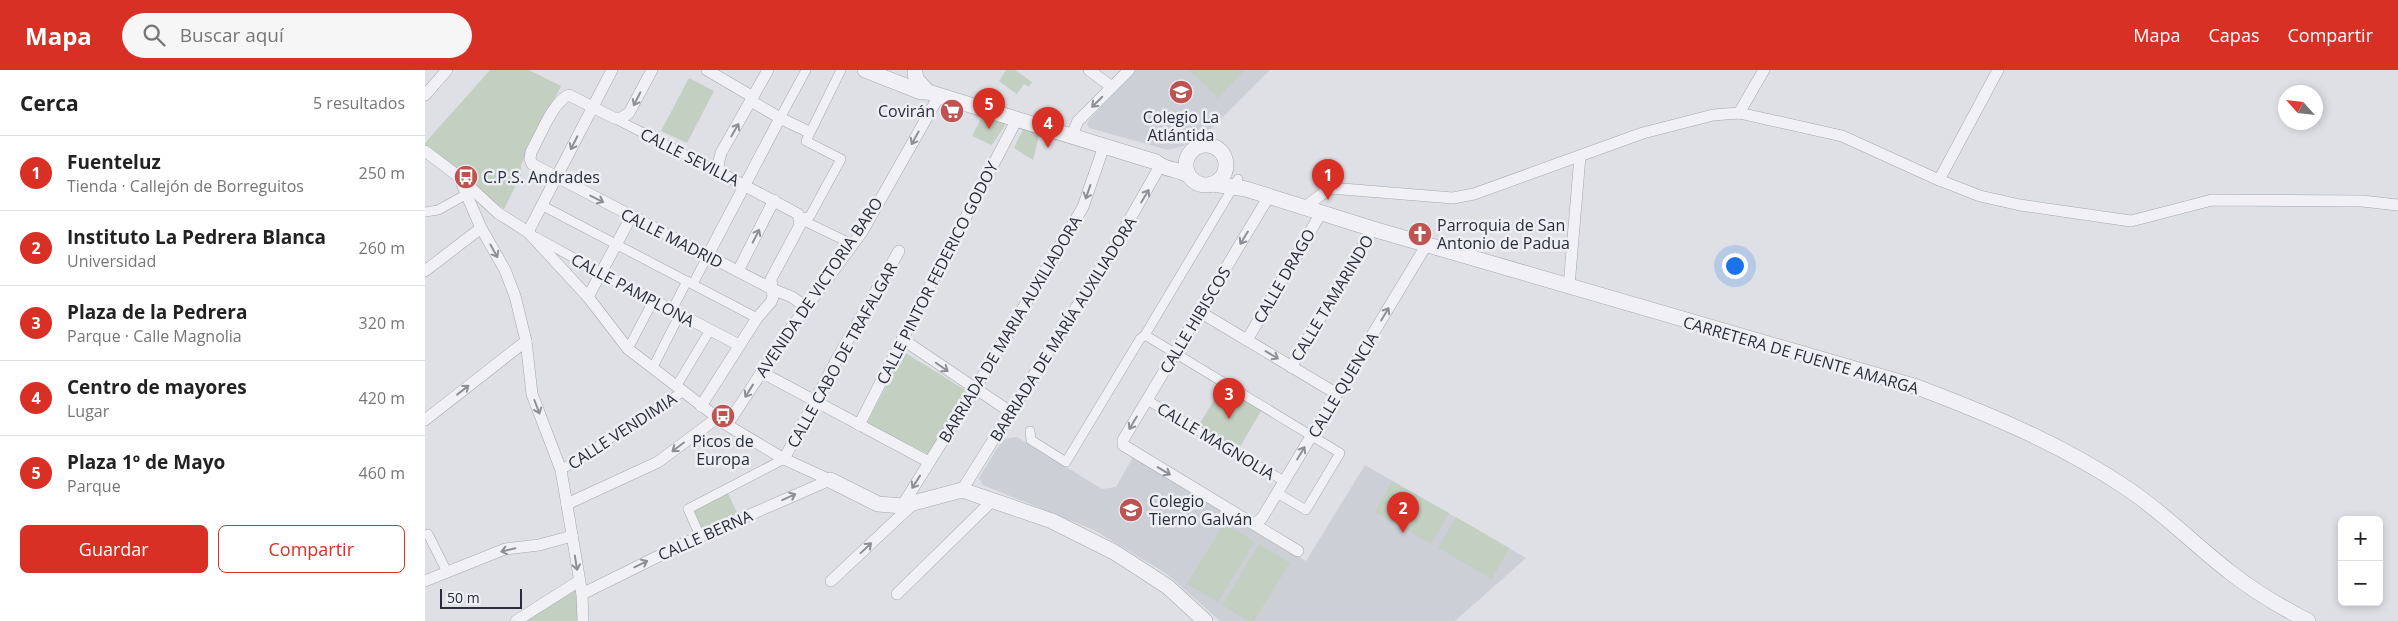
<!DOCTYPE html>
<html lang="es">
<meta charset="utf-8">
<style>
:root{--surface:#fff;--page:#f6f6f6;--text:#222;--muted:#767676;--line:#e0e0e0;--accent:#d93025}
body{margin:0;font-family:"Open Sans",sans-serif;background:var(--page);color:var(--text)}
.controls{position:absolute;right:15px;bottom:15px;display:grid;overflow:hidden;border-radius:8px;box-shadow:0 2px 8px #0003}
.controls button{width:45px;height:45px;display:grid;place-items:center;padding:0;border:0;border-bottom:1px solid var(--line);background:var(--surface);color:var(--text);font:25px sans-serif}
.compass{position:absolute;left:1853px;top:15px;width:45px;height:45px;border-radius:50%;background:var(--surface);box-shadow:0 2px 8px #0003;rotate:297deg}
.scale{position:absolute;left:15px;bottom:12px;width:82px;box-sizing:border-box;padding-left:5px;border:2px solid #292d3b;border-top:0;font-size:14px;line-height:18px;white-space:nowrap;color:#292d3b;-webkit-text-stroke:4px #eeeff4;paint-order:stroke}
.you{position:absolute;left:1309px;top:195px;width:18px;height:18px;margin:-12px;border:4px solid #fff;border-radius:50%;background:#1a73e8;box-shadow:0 0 0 8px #1a73e833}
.badge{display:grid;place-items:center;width:32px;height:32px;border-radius:50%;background:var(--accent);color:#fff;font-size:16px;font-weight:700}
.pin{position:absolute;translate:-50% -41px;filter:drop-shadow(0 1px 2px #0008)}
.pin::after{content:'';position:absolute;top:26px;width:18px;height:15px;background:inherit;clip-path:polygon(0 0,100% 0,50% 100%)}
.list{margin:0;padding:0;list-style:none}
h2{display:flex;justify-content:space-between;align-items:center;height:65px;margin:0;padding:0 20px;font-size:21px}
h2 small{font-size:16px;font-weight:400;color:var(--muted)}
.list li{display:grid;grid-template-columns:32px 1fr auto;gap:15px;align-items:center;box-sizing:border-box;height:75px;padding:0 20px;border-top:1px solid var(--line)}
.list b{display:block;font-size:19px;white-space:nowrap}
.list p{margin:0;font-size:16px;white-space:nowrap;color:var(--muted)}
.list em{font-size:16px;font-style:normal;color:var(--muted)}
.actions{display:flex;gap:10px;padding:15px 20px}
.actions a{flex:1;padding:11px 0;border:1px solid var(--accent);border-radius:8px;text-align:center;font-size:18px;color:var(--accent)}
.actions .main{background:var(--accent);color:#fff}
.icon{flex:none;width:28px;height:28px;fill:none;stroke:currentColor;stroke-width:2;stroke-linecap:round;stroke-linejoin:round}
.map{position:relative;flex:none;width:1973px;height:551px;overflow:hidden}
header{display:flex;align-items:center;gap:30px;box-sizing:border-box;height:70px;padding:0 25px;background:var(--accent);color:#fff}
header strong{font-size:24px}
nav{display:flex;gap:28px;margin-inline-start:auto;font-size:18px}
.search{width:350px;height:45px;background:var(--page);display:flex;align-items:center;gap:12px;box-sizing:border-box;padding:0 18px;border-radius:28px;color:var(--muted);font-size:19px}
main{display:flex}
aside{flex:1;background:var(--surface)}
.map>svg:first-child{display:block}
</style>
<header>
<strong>Mapa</strong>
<div class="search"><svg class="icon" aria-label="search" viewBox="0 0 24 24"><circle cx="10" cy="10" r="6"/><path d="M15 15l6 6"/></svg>Buscar aquí</div>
<nav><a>Mapa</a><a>Capas</a><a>Compartir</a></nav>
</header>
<main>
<aside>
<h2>Cerca<small>5 resultados</small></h2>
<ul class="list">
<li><span class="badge">1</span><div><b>Fuenteluz</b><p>Tienda · Callejón de Borreguitos</p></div><em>250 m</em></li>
<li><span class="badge">2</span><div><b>Instituto La Pedrera Blanca</b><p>Universidad</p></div><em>260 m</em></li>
<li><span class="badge">3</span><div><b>Plaza de la Pedrera</b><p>Parque · Calle Magnolia</p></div><em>320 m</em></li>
<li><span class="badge">4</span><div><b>Centro de mayores</b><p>Lugar</p></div><em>420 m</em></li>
<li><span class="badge">5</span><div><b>Plaza 1º de Mayo</b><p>Parque</p></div><em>460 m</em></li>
</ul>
<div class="actions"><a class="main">Guardar</a><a>Compartir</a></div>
</aside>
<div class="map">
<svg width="1973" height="551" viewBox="0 0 1973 551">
<rect width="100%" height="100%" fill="#dee0e6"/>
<g fill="#cdcfd7">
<polygon points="710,0 845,0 787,58 758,76 743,80 664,58 662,54 663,51"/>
<polygon points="592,367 677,419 691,417 708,387 881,491 940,395 1101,488 1030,551 795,551 742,504 669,460 558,415 554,408 578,369"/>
</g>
<g fill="#c2cfc1">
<polygon points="65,0 104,0 136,16 96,95 96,105 79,139 0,78 0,73"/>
<polygon points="581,0 590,0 607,12 604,17 599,14 592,24 574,11"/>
<polygon points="764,0 816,0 818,2 793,28"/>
<polygon points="264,8 289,21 262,73 236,61"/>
<polygon points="557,47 582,52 567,75 547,66"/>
<polygon points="599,57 615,62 608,90 589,78"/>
<polygon points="479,282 542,321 503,384 442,353"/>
<polygon points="800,312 839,336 809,387 769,363"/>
<polygon points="967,411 1024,443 1006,474 950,442"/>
<polygon points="301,419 315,449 275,466 263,439"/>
<polygon points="1031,447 1084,478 1067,509 1013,478"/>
<polygon points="799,453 830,472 793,532 762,514"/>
<polygon points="834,474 865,493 829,551 823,551 797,535"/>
<polygon points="152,518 154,551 98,551"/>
</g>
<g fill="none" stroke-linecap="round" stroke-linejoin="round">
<g stroke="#a4a7af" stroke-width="10">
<g id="pedestrian">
<polyline points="189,48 296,103"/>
<polyline points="355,48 381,0"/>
<polyline points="118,136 332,248"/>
<polyline points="0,142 13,140 42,124"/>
<polyline points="375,149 385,146 416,89 381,71 416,0"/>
<polyline points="375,149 427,174"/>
<polyline points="111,167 176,203"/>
<polyline points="268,214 283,185"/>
<polyline points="247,240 262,211"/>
<polyline points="720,265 813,109"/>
<polyline points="203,279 228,231"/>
<polyline points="228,297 255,244"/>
<polyline points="252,315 285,260"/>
<polyline points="722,330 859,411"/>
<polyline points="605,361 606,370 641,392 715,269 720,265 915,383 881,440 852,423"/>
<polyline points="136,400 259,321"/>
<polyline points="3,464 22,502"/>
<polyline points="275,466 263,439 359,389"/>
</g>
</g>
<g stroke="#a4a7af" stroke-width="12">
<g id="minor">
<path d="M 227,0 L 204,43 L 196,48 L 189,48 L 144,25 C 128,31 115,67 106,82 L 105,89 L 107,94 L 347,219 L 367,227 L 381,237"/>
<polyline points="282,0 328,27"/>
<polyline points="664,0 687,17"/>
<polyline points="0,25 22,0"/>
<polyline points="1314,43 1339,0"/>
<polyline points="355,48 384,62"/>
<polyline points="646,67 653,51 704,0"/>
<polyline points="0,81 33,106 73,143 103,162 163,227 203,279 302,355 359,389 405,410"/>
<polyline points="1514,110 1573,0"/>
<polyline points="37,114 56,158 80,200 90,226 101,271 107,324 136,400 157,524 158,551"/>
<polyline points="844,126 698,370 698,375 873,481"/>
<polyline points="880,137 905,118 1028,128 1049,124 1218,63 1288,45 1314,43 1417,66 1514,110 1555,126 1595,135 1706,151 1787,130 1937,131 1973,135"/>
<polyline points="103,162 187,0"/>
<polyline points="283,185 355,48 326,31"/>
<polyline points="0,201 56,158"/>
<polyline points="313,201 349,130"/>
<polyline points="176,203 314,275"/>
<polyline points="1144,216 1155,86"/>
<polyline points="163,227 206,147"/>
<polyline points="775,242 912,324"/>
<polyline points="477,269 587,343"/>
<polyline points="822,270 896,143"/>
<polyline points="866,297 948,159"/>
<polyline points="336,302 504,392"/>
<polyline points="276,336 332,248 346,232 348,227 346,209 375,155 373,144 296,103 293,95 296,83 343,0"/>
<polyline points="0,350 101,271"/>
<polyline points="302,355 363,262 437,162 514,26"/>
<polyline points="434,355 499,227 591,51"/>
<polyline points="359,389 412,289 474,181"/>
<polyline points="537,420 689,177 735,96"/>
<polyline points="142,434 233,392 292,348"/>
<polyline points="477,436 550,319 658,137 679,76"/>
<polyline points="831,453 837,448 1002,174"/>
<polyline points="0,511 80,479 114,475 147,466"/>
<polyline points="406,511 488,434"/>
<polyline points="157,524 260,473 405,410"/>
<polyline points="472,524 568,430"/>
<polyline points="91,551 154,511"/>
</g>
</g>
<g stroke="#a4a7af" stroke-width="16">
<g id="tertiary">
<path d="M 440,0 L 496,22 L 503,22 L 731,92 C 739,100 753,99 763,105"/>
<polyline points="490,3 491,9 503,22"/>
<circle cx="781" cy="95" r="20"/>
<path d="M 788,114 L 821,119 L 948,159 L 1492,317 C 1566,345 1638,375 1703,419 C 1740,444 1771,476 1806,503 C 1830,522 1856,537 1883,551"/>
<polyline points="405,410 453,434 477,436 537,420 627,451 689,482 720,502 743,517 780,551"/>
</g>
</g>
<use href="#pedestrian" stroke="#f1f1f5" stroke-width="9"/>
<use href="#minor" stroke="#f1f1f5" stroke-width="11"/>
<use href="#tertiary" stroke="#f1f1f5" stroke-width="15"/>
</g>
<defs><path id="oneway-shaft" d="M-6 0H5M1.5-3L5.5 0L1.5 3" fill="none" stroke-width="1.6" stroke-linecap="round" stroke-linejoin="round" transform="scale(1.25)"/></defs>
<g stroke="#8d8f98">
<use href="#oneway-shaft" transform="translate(212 29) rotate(117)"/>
<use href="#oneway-shaft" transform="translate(672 32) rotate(135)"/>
<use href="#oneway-shaft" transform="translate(310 60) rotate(-60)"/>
<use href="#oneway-shaft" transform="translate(490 68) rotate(119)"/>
<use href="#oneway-shaft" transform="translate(149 73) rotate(117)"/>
<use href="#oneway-shaft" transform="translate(663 122) rotate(109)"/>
<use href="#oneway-shaft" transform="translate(720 126) rotate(-59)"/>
<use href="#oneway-shaft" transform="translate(172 129) rotate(27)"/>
<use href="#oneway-shaft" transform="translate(331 166) rotate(-63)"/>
<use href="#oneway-shaft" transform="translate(819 168) rotate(121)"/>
<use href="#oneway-shaft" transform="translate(69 181) rotate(61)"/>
<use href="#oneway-shaft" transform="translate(960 244) rotate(-59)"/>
<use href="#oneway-shaft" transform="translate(847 285) rotate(31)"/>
<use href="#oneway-shaft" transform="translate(517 297) rotate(35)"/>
<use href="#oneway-shaft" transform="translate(38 320) rotate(-38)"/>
<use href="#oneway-shaft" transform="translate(324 321) rotate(122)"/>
<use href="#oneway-shaft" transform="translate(112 337) rotate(69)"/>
<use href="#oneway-shaft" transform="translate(708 353) rotate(121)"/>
<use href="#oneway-shaft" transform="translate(253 377) rotate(143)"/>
<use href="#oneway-shaft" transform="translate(876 383) rotate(-59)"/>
<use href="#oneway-shaft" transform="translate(739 401) rotate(31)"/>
<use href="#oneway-shaft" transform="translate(491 412) rotate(122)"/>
<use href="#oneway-shaft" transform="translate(364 427) rotate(-24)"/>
<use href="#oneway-shaft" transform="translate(441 478) rotate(-43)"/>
<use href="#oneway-shaft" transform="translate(83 480) rotate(167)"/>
<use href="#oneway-shaft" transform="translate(151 493) rotate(81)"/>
<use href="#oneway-shaft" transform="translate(216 494) rotate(-26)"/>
</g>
<defs>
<g id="school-disc" transform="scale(1.25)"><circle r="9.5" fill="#be5351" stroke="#eeeff4"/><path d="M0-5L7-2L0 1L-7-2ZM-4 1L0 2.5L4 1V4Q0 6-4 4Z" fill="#fff"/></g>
<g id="supermarket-disc" transform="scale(1.25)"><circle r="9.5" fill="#be5351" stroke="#eeeff4"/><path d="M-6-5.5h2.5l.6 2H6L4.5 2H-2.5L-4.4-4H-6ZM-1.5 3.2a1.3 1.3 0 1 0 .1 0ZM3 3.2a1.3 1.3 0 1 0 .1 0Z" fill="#fff"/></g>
<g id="bus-disc" transform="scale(1.25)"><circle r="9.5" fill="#be5351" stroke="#eeeff4"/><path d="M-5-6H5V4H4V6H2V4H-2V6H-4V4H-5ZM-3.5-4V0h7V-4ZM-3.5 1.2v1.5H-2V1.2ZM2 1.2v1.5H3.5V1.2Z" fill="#fff"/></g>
<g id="church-disc" transform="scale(1.25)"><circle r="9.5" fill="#be5351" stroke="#eeeff4"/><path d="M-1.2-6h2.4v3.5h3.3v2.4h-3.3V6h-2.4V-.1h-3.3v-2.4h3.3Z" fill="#fff"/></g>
</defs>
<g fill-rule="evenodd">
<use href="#school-disc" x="756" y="22"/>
<use href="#supermarket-disc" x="527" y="41"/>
<use href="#bus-disc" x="41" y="107"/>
<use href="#church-disc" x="995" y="164"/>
<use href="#bus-disc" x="298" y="346"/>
<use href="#school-disc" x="706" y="440"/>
</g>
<g text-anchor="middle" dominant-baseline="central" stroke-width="5" stroke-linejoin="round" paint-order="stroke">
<g font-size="16" fill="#292d3b" stroke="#eeeff4" text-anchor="start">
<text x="510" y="41" text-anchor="end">Covirán</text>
<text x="756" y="47" text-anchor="middle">Colegio La<tspan x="756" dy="18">Atlántida</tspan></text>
<text x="58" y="107">C.P.S. Andrades</text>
<text x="1012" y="155">Parroquia de San<tspan x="1012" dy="18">Antonio de Padua</tspan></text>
<text x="298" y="371" text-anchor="middle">Picos de<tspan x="298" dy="18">Europa</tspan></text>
<text x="724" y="431">Colegio<tspan x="724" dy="18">Tierno Galván</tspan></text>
</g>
<g font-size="16" fill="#292d3b" stroke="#eeeff4">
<text transform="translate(265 87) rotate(27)">CALLE SEVILLA</text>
<text transform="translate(247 168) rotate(27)">CALLE MADRID</text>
<text transform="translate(512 203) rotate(-63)">CALLE PINTOR FEDERICO GODOY</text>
<text transform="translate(859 206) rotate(-60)">CALLE DRAGO</text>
<text transform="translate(394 217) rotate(-56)">AVENIDA DE VICTORIA BARO</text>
<text transform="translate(208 220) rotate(28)">CALLE PAMPLONA</text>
<text transform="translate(907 228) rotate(-59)">CALLE TAMARINDO</text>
<text transform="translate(770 250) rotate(-59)">CALLE HIBISCOS</text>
<text transform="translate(585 259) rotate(-59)">BARRIADA DE MARIA AUXILIADORA</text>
<text transform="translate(638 259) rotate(-58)">BARRIADA DE MARÍA AUXILIADORA</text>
<text transform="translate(417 285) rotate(-61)">CALLE CABO DE TRAFALGAR</text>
<text transform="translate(1376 285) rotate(16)">CARRETERA DE FUENTE AMARGA</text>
<text transform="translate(918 315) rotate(-59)">CALLE QUENCIA</text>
<text transform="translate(197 361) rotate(-33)">CALLE VENDIMIA</text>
<text transform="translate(791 371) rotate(31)">CALLE MAGNOLIA</text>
<text transform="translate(280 465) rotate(-24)">CALLE BERNA</text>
</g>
</g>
</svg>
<div class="controls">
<button>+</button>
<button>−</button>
</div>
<svg class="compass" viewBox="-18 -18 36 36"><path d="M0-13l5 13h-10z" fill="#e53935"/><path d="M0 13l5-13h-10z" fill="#767676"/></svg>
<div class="scale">50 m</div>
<div class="you"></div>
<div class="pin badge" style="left:903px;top:130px">1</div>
<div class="pin badge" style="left:978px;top:463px">2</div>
<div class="pin badge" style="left:804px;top:349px">3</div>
<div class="pin badge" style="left:623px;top:78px">4</div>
<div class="pin badge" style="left:564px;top:59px">5</div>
</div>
</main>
